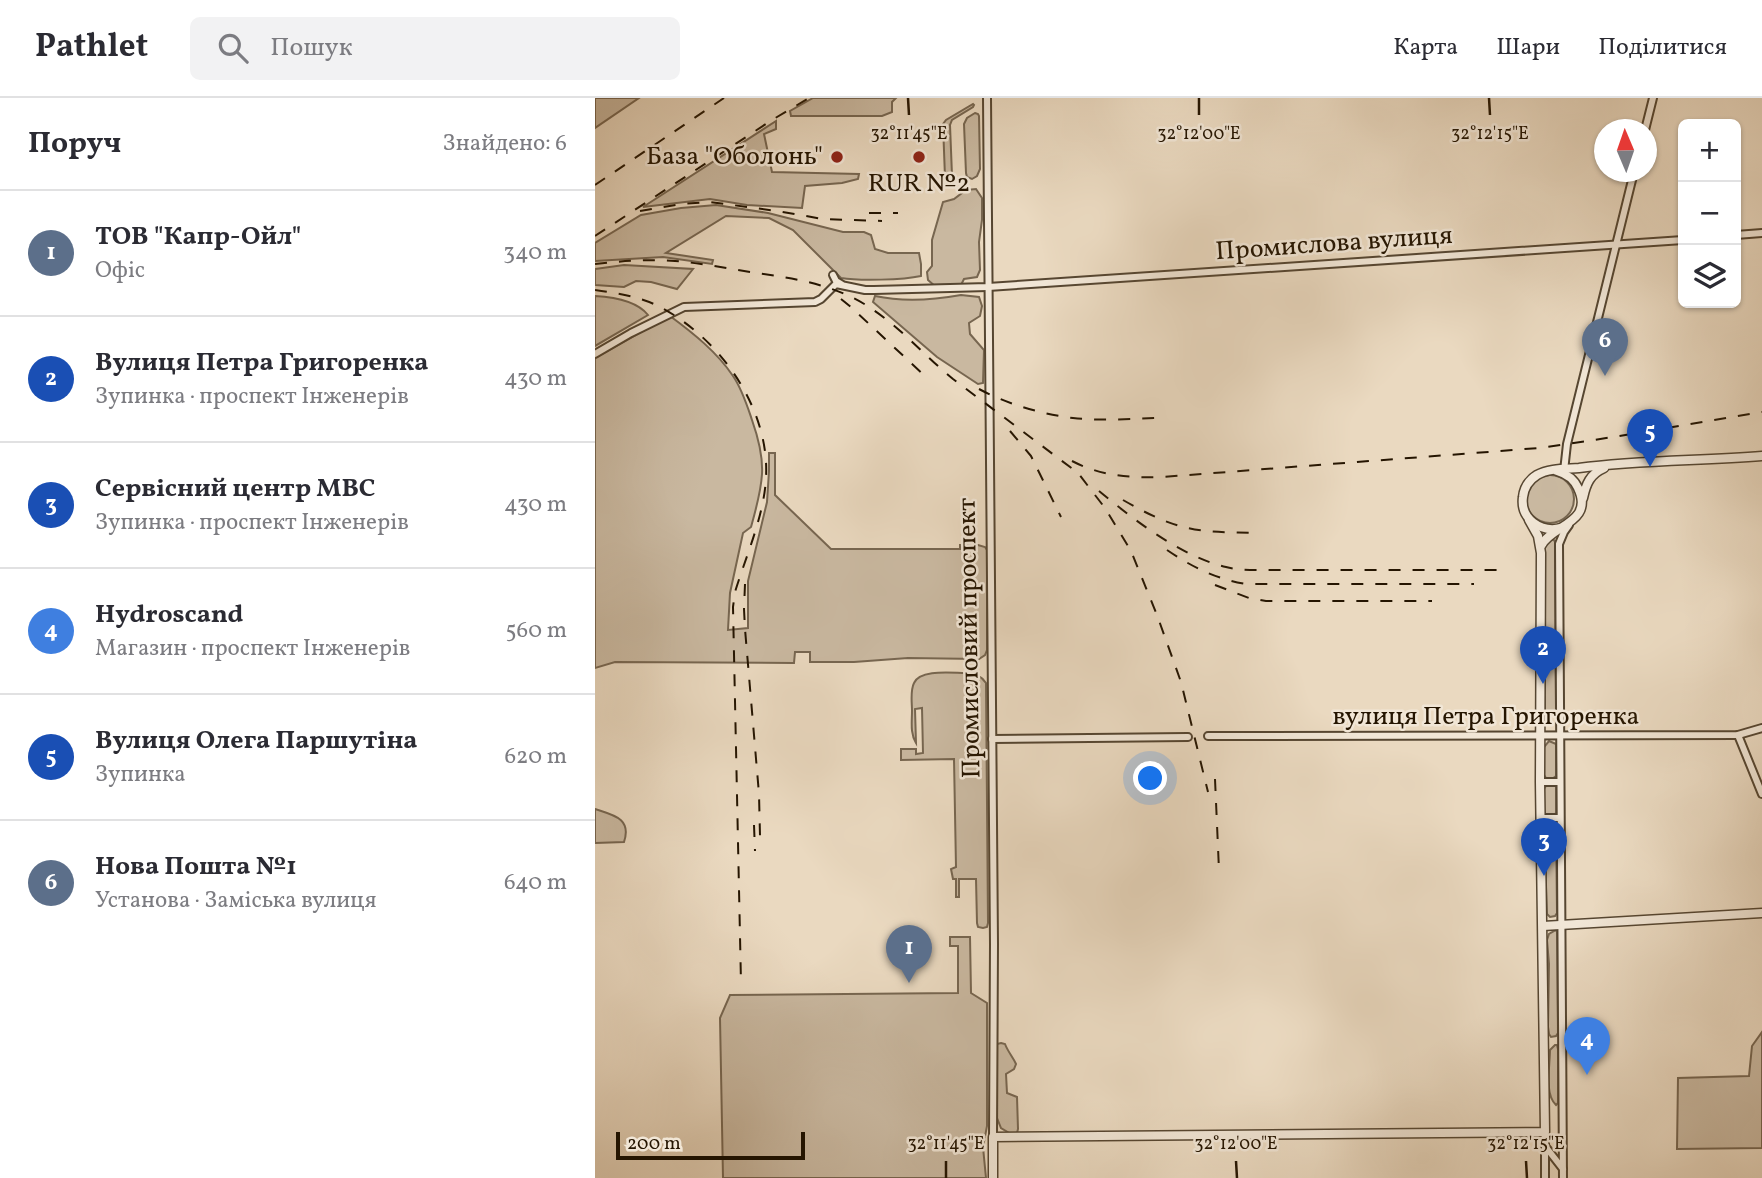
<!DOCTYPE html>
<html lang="uk">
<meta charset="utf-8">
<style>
:root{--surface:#fff;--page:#f2f2f3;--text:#2b2b33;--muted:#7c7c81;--line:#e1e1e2;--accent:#8f2418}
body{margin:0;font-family:Vollkorn,serif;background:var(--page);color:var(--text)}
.controls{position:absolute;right:21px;top:21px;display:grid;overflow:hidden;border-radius:10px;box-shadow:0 2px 5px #0004}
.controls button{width:63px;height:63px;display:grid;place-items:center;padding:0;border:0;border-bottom:2px solid var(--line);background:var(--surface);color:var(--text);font:35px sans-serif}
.compass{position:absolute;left:999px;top:21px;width:63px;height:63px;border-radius:50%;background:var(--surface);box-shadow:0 2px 5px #0004;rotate:358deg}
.scale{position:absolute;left:21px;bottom:18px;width:189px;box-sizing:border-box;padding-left:7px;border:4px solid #251501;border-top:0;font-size:19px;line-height:24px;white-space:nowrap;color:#251501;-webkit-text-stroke:5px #f1e6d6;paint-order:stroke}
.you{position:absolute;left:556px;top:681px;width:24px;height:24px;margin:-18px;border:5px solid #fff;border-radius:50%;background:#1a73e8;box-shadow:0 0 0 10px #1a73e833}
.badge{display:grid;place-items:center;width:46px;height:46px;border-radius:50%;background:var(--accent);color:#fff;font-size:23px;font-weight:700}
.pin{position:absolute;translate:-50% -58px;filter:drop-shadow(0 2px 4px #0008)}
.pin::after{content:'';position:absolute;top:37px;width:24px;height:21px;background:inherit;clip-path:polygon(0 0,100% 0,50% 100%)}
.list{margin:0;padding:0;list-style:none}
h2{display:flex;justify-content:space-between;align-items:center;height:91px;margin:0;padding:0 28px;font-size:30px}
h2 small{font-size:23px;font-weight:400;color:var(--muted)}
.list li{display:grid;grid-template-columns:46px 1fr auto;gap:21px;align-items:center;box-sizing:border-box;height:126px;padding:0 28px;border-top:2px solid var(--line)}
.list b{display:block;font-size:26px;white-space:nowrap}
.list p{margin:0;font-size:23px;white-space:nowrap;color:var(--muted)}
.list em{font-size:23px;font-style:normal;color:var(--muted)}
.icon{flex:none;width:38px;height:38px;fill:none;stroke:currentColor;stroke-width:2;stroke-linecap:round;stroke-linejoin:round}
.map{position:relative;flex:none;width:1167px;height:1080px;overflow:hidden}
header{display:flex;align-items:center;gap:42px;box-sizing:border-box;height:98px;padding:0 35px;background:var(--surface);border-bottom:2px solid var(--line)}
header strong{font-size:33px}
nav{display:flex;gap:38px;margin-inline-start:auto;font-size:24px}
.search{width:490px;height:63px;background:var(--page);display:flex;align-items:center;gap:18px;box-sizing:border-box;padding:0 24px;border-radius:10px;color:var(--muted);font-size:26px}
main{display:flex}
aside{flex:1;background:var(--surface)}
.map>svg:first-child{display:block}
</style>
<header>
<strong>Pathlet</strong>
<div class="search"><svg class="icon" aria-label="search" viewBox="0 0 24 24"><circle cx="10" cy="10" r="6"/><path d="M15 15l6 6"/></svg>Пошук</div>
<nav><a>Карта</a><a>Шари</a><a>Поділитися</a></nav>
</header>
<main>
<aside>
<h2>Поруч<small>Знайдено: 6</small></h2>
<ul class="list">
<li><span class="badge" style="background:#5c6f8a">1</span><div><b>ТОВ &quot;Капр-Ойл&quot;</b><p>Офіс</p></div><em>340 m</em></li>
<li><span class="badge" style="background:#1a4fb4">2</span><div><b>Вулиця Петра Григоренка</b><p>Зупинка · проспект Інженерів</p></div><em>430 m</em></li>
<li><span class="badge" style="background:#1a4fb4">3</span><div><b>Сервісний центр МВС</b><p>Зупинка · проспект Інженерів</p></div><em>430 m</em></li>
<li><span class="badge" style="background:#3f7fe0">4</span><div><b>Hydroscand</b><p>Магазин · проспект Інженерів</p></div><em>560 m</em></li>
<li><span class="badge" style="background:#1a4fb4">5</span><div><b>Вулиця Олега Паршутіна</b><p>Зупинка</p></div><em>620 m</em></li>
<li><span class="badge" style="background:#5c6f8a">6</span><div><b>Нова Пошта №1</b><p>Установа · Заміська вулиця</p></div><em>640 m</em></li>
</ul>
</aside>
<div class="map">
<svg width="1167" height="1080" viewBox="0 0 1167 1080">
<rect width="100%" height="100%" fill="#ead9c0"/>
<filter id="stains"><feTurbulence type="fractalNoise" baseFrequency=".00286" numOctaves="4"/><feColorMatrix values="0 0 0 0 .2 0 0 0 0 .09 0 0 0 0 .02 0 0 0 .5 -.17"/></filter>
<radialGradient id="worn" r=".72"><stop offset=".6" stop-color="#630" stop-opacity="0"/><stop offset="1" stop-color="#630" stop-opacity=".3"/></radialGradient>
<g fill="#c9b8a0" stroke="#776650" stroke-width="2">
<polygon points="0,0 44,0 0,30"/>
<polygon points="218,0 301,0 297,4 297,14 287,18 196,18 195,13"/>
<polygon points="378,6 379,7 378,9 357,22 355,27 357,77 356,80 352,81 350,79 348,26 351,22"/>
<polygon points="380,15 383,16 384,18 385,71 382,78 377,81 372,79 371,75 369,26 372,20"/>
<polygon points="181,23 181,31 169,36 177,74 264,76 263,81 247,85 210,88 207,110 152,107 115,101 48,109"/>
<polygon points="381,91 387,100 387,122 384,144 385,172 382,179 369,181 366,187 341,189 333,182 332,174 337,168 337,142 348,104 359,101 371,92"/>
<path d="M 121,107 L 173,115 L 248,134 L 269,134 L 276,137 L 280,151 L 293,155 L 324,155 L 326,166 L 326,178 C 308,182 264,183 246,180 L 198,132 L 174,120 L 131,118 L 71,155 L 118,162 L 117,166 L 68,159 L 0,163 L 0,145 L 46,117 L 86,110 Z"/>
<polygon points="29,167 98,171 82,191 56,184 41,183 29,189 0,187 0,171"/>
<path d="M 366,197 L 384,199 L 387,208 L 385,218 L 374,225 L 375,236 L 389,252 L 388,285 L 383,286 L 342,259 L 278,204 L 280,198 C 308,204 338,202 366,197 Z"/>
<path d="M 0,198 C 17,199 42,203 53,217 L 0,248 Z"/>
<path d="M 75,218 C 98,235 122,254 138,278 C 147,291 152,307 157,322 C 163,339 168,358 167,376 C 166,394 161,411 156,429 L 148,435 L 135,495 L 133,532 L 153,530 L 153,483 L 172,404 L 174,373 L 174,355 L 180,355 L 180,397 L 236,451 L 365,451 L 365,447 L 383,447 L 390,449 L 392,452 L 392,552 L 390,557 L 384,561 L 313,560 L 259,564 L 215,564 L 215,554 L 200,554 L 199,565 L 20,564 L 0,570 L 0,260 Z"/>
<circle cx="955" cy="401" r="24"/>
<polygon points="955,441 959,442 960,444 961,614 956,617 951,616 950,614 948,449"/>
<path d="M 370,575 C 379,575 386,577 391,585 L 393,825 L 392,829 L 388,830 L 383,829 L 382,825 L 381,781 L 364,781 L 364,799 L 361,799 L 361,781 L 358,781 L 356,771 L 361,769 L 359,661 L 306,662 L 306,651 L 321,651 L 321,656 L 328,655 L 327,610 L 320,611 L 321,645 C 315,635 317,624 317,613 C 317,604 315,593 319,585 C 325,571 357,575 370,575 Z"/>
<polygon points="954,643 961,646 961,678 957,681 951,680 949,677 949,649"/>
<polygon points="953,687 961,688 961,715 958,718 949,717 948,693 950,689"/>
<path d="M 0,711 C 18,717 37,720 29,744 L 0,745 Z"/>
<polygon points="952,724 958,725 961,727 962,815 960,818 955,819 952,816 949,728"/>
<polygon points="961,832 962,834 963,935 961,938 956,939 954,936 953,929 954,866 952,842 954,836"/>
<polygon points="355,839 375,839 376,895 392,905 392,1028 388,1049 391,1080 128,1080 125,920 135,897 363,895 363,848 355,848"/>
<polygon points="1167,934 1167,1050 1082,1051 1083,980 1154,978 1157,948"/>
<path d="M 406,945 L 410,946 C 413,954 418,959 421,966 L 419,971 L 411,976 L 412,995 L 422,999 L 423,1031 L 422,1035 L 416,1036 L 406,1030 L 402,1020 L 401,955 L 402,946 Z"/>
<path d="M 960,947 L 962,947 L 963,951 L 963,1005 L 961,1007 C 949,996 955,968 955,952 Z"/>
</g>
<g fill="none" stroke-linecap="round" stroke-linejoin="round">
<g stroke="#564631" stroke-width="10">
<g id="minor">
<polyline points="392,0 399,846 398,1039"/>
<polyline points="1050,32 1058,0"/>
<polyline points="1141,137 1167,135"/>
<polyline points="238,177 241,183 246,186"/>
<polyline points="0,256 36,235 89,209 220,204 226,201 241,186 270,192 279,192 393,189 1088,142"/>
<polyline points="969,373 972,346 1039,74"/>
<polyline points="1143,637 1167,696"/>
<polyline points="613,638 1143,637 1167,630"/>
<polyline points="397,641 593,639"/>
<polyline points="945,684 965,684"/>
<polyline points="946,720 965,720"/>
<polyline points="950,1034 950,1080"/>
<polyline points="950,1048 968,1071"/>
<polyline points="968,1080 964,446 969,434 974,427"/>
</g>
</g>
<g stroke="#564631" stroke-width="11">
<g id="tertiary">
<path d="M 988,400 C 991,386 995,376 1009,370"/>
<path d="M 966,430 C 946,435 925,421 928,399 C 929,390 934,382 942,377 C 954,370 971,371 984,370 C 1045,362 1106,363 1167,358"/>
<path d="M 946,448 C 956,427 1000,425 983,390 C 979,381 972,376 962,373"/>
<polyline points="948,828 1167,815"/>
<polyline points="398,1080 398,1039 950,1034 945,684 946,455 943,438 934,422"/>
</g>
</g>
<use href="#minor" stroke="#f1e6d6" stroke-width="6"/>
<use href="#tertiary" stroke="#f1e6d6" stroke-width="8"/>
<g stroke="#251501" stroke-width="2" stroke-dasharray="12 12" stroke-linecap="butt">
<polyline points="0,87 129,0"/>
<polyline points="45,113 86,106 115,104 182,113 228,121 287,123"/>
<polyline points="274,115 303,115"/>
<polyline points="0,138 177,22 214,0"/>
<path d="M 0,166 C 27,163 54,161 80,163 C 105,165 130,170 155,174 C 197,180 241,186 277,211 C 307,231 331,259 358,281 L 483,375 L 510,410 L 536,453 L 562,517 L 586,584 L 613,694"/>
<path d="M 0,192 C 22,195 47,199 67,210 C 126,242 175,311 171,380 C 169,418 151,458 140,494 L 138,509 L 146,885"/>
<polyline points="246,201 257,210 331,279"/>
<path d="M 384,291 C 412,306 446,316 478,320 C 505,323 534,321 561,320"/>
<polyline points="415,333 436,358 466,419"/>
<path d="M 477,363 C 506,378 534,380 567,379 L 944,350 C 1019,340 1093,326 1167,314"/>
<path d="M 504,393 C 539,422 587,459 631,469 C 642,472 653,472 664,472 L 911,472"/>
<path d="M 528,402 C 549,414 570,425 593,430 C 615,435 637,434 659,435"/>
<path d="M 572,452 C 597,469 621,481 651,486 L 879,486"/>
<polyline points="150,486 149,511 150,531 164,696 165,738"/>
<polyline points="620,487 654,500 671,503 837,503"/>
<polyline points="620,681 624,772"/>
<polyline points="159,727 160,753"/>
</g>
</g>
<path fill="none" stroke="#251501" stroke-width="2.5" d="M 313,0 L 314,17M 604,0 L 604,17M 894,0 L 895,17M 351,1063 L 351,1080M 641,1063 L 642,1080M 931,1063 L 932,1080"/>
<g fill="#8f2418" stroke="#f1e6d6" stroke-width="2.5">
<circle cx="242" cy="59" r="7"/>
<circle cx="324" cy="59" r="7"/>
</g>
<g text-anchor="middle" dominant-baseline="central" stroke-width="5" stroke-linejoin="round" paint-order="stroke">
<g font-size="26" fill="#251501" stroke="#f1e6d6" text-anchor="end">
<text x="228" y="59">База "Оболонь"</text>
<text x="324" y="86" text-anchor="middle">RUR №2</text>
</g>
<g font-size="26" fill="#251501" stroke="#f1e6d6">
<text transform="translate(739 146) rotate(-4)">Промислова вулиця</text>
<text transform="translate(375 540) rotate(-91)">Промисловий проспект</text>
<text x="891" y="619">вулиця Петра Григоренка</text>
</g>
</g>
<g font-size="18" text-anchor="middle" fill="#251501" stroke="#f1e6d6" stroke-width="5" stroke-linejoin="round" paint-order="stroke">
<text x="314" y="41">32°11'45"E</text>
<text x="604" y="41">32°12'00"E</text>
<text x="895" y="41">32°12'15"E</text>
<text x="351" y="1051">32°11'45"E</text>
<text x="641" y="1051">32°12'00"E</text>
<text x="931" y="1051">32°12'15"E</text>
</g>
<rect width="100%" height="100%" filter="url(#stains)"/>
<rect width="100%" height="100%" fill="url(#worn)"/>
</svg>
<div class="controls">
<button>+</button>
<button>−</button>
<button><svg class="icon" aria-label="layers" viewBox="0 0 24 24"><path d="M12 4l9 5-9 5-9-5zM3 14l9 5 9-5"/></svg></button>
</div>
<svg class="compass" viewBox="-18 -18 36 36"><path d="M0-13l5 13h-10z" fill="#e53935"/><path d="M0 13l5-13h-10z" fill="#7c7c81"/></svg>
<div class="scale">200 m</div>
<div class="you"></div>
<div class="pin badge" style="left:314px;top:885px;background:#5c6f8a">1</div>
<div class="pin badge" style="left:948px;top:586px;background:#1a4fb4">2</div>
<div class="pin badge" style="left:949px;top:778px;background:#1a4fb4">3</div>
<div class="pin badge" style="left:992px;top:977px;background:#3f7fe0">4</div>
<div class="pin badge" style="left:1055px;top:369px;background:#1a4fb4">5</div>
<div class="pin badge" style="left:1010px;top:278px;background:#5c6f8a">6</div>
</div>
</main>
